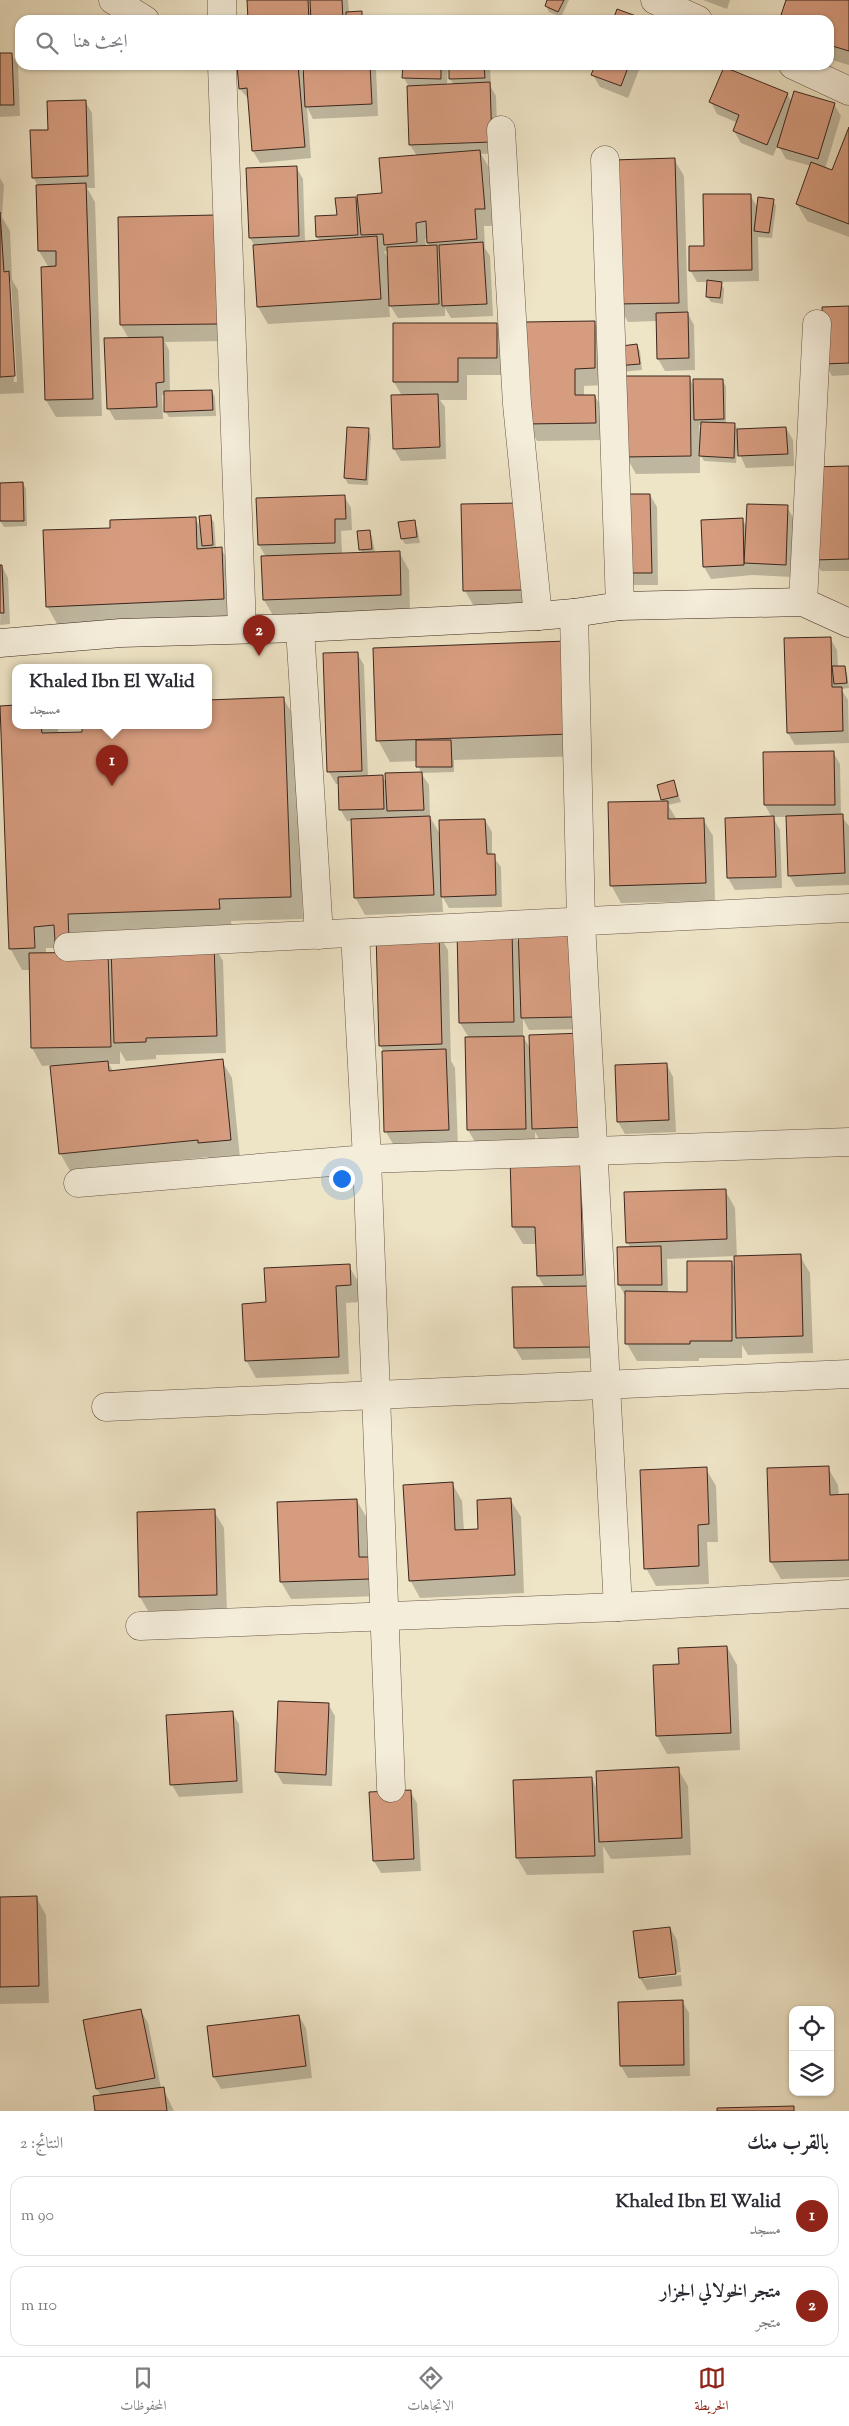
<!DOCTYPE html>
<html lang="ar">
<meta charset="utf-8">
<style>
:root{--surface:#fff;--page:#f2f2f3;--text:#2b2b33;--muted:#7c7c81;--line:#e1e1e2;--accent:#8f2418}
body{margin:0;font-family:"Sorts Mill Goudy",Amiri,serif;background:var(--page);color:var(--text);direction:rtl}
.controls{position:absolute;right:15px;bottom:15px;display:grid;overflow:hidden;border-radius:10px;box-shadow:0 1px 4px #0004}
.controls button{width:45px;height:45px;display:grid;place-items:center;padding:0;border:0;border-bottom:1px solid var(--line);background:var(--surface);color:var(--text);font:25px sans-serif}
.you{position:absolute;left:341px;top:1178px;width:18px;height:18px;margin:-12px;border:4px solid #fff;border-radius:50%;background:#1a73e8;box-shadow:0 0 0 8px #1a73e833}
.badge{display:grid;place-items:center;width:32px;height:32px;border-radius:50%;background:var(--accent);color:#fff;font-size:16px;font-weight:700}
.pin{position:absolute;translate:-50% -41px;filter:drop-shadow(0 1px 2px #0008)}
.pin::after{content:'';position:absolute;top:26px;width:18px;height:15px;background:inherit;clip-path:polygon(0 0,100% 0,50% 100%)}
.popup{position:absolute;left:12px;top:664px;width:200px;height:65px;box-sizing:border-box;display:grid;place-content:center;border-radius:10px;background:var(--surface);filter:drop-shadow(0 1px 4px #0005);font-size:16px;white-space:nowrap;color:var(--muted)}
.popup b{font-size:19px;color:var(--text)}
.popup::after{content:'';position:absolute;left:50%;top:100%;margin-left:-10px;border:10px solid transparent;border-top-color:var(--surface)}
.list{margin:0;padding:0;list-style:none}
h2{display:flex;justify-content:space-between;align-items:center;height:65px;margin:0;padding:0 20px;font-size:21px}
h2 small{font-size:16px;font-weight:400;color:var(--muted)}
.list li{display:grid;grid-template-columns:32px 1fr auto;gap:15px;align-items:center;box-sizing:border-box;height:80px;margin:0 10px 10px;padding:0 10px;border:1px solid var(--line);border-radius:15px}
.list b{display:block;font-size:19px;white-space:nowrap}
.list p{margin:0;font-size:16px;white-space:nowrap;color:var(--muted)}
.list em{font-size:16px;font-style:normal;color:var(--muted)}
.icon{flex:none;width:28px;height:28px;fill:none;stroke:currentColor;stroke-width:2;stroke-linecap:round;stroke-linejoin:round}
.map{position:relative;flex:none;width:849px;height:2111px;overflow:hidden;direction:ltr}
.search{position:absolute;background:var(--surface);box-shadow:0 1px 4px #0004;left:15px;right:15px;top:15px;height:55px;display:flex;align-items:center;gap:12px;box-sizing:border-box;padding:0 18px;border-radius:15px;color:var(--muted);font-size:19px}
.sheet{height:245px;background:var(--surface)}
nav{display:flex;justify-content:space-around;align-items:center;box-sizing:border-box;height:70px;border-top:1px solid var(--line);background:var(--surface);font-size:14px;color:var(--muted)}
nav a{display:grid;justify-items:center;gap:2px}
nav .on{color:var(--accent)}
.map>svg:first-child{display:block}
</style>
<div class="map">
<svg width="849" height="2111" viewBox="0 0 849 2111">
<rect width="100%" height="100%" fill="#eee4c6"/>
<filter id="stains"><feTurbulence type="fractalNoise" baseFrequency=".004" numOctaves="4"/><feColorMatrix values="0 0 0 0 .2 0 0 0 0 .09 0 0 0 0 .02 0 0 0 .5 -.17"/></filter>
<radialGradient id="worn" r=".72"><stop offset=".6" stop-color="#630" stop-opacity="0"/><stop offset="1" stop-color="#630" stop-opacity=".3"/></radialGradient>
<g fill="#0003" fill-rule="evenodd">
<polygon points="248,0 348,0 349,13 361,12 364,20 249,20"/>
<polygon points="549,0 569,0 561,17 549,12 546,6"/>
<polygon points="703,0 730,0 727,9"/>
<polygon points="787,0 849,0 849,65 829,59 829,20 785,20 782,15"/>
<polygon points="0,54 11,54 18,66 20,116 0,117"/>
<path d="M 255,65 L 373,65 L 376,69 L 378,116 L 313,119 L 307,107 L 311,158 L 260,163 L 253,151 L 249,100 L 240,89 ZM 300,68 L 304,68 L 305,76 Z"/>
<path d="M 404,65 L 448,65 L 447,85 L 454,85 L 450,79 L 450,65 L 490,65 L 491,87 L 496,96 L 498,153 L 481,154 L 490,169 L 494,226 L 484,226 L 485,248 L 490,256 L 493,316 L 451,318 L 445,308 L 445,316 L 398,318 L 389,304 L 390,317 L 268,324 L 258,307 L 254,245 L 250,238 L 296,167 L 303,179 L 305,242 L 320,241 L 317,237 L 355,198 L 359,205 L 383,194 L 417,156 L 410,145 L 408,85 L 404,78 ZM 425,238 L 430,247 L 426,247 ZM 384,251 L 388,251 L 388,259 Z"/>
<polygon points="597,65 641,65 628,98 600,87 593,75"/>
<polygon points="787,94 792,102 834,104 841,116 825,169 833,172 849,130 849,237 807,221 797,204 811,166 786,159 778,145 773,156 741,143 734,131 738,123 717,114 711,102"/>
<polygon points="85,101 92,113 95,188 87,188 95,202 102,416 56,417 46,400 49,268 39,251 38,186 33,177 49,131"/>
<polygon points="674,159 684,176 688,314 694,325 695,370 665,371 658,359 657,321 628,322 618,304"/>
<path d="M 0,178 L 4,185 L 2,217 L 10,231 L 12,280 L 18,290 L 24,393 L 0,394 ZM 8,279 L 11,282 L 17,382 L 14,382 Z"/>
<polygon points="750,195 758,208 773,200 776,206 772,238 758,237 759,281 720,282 724,289 723,304 711,302 707,296 708,282 697,282 690,270 706,247"/>
<polygon points="216,217 227,341 165,342 169,350 170,392 212,391 215,397 216,416 169,417 165,411 165,395 162,395 163,419 115,420 108,408 129,339 121,325 120,218"/>
<polygon points="849,307 849,375 832,376 825,364"/>
<polygon points="594,322 604,339 605,385 584,386 584,396 595,396 605,414 605,440 537,441 527,424"/>
<polygon points="395,324 496,325 506,342 506,375 467,375 467,400 440,400 445,407 446,459 401,461 394,449 402,396 394,382"/>
<polygon points="637,345 640,351 642,370 620,372"/>
<path d="M 689,377 L 694,387 L 722,380 L 726,386 L 726,424 L 735,425 L 738,430 L 786,428 L 793,440 L 794,466 L 746,468 L 737,448 L 736,463 L 704,461 L 700,454 L 700,473 L 636,474 L 626,456 ZM 699,425 L 702,425 L 702,435 L 700,435 Z"/>
<polygon points="368,430 371,435 368,485 348,484 345,478"/>
<polygon points="849,467 849,571 821,571 814,559"/>
<polygon points="23,483 26,489 27,526 4,527 0,521 0,484"/>
<polygon points="650,495 657,507 658,585 630,585 623,573"/>
<polygon points="344,496 351,508 352,530 341,531 342,554 363,554 360,549 369,531 372,537 375,553 399,552 409,570 410,612 274,617 264,600 266,557 259,545"/>
<polygon points="519,504 531,607 475,608 465,591"/>
<polygon points="787,507 794,519 793,577 752,575 711,579 704,567 702,521 742,519 747,527"/>
<polygon points="210,517 214,522 216,549 221,549 232,566 233,616 57,624 47,606 112,529 195,518 202,530"/>
<polygon points="414,522 417,527 420,543 405,544 402,539"/>
<polygon points="2,566 8,578 10,624 0,625"/>
<polygon points="830,638 837,650 838,667 844,667 847,673 849,688 841,689 848,700 849,743 795,745 788,733"/>
<polygon points="566,642 582,756 454,760 454,772 421,773 429,785 430,817 441,836 485,820 492,832 492,855 501,867 502,907 449,908 442,896 443,912 365,915 355,897 352,821 347,821 340,809 339,784 336,784 329,772 357,653 364,665 368,777 382,776 387,784 421,773 417,761 390,762 378,740"/>
<path d="M 283,698 L 296,720 L 303,919 L 231,921 L 232,931 L 108,953 L 113,962 L 213,944 L 223,961 L 226,1053 L 156,1055 L 156,1059 L 126,1061 L 120,1051 L 120,1064 L 109,1064 L 113,1071 L 222,1061 L 232,1078 L 240,1158 L 209,1160 L 208,1157 L 70,1171 L 60,1153 L 52,1065 L 42,1066 L 32,1048 L 30,970 L 22,970 L 10,948 L 16,725 L 58,725 L 58,734 L 83,733 L 83,725 L 208,725 ZM 46,948 L 60,948 L 63,954 L 46,954 Z"/>
<polygon points="833,752 840,764 841,816 849,826 849,885 796,887 789,875 787,817 773,817 780,830 782,888 735,890 728,878 726,819 772,818 765,805 764,753"/>
<polygon points="674,782 681,802 668,805 677,820 703,819 713,836 715,901 621,903 611,885 663,802 658,786"/>
<polygon points="520,928 580,1029 529,1030 523,1019 523,1037 595,1144 543,1146 535,1132 535,1146 478,1147 468,1130 469,1038 460,1023 511,930 520,945"/>
<polygon points="438,933 448,950 451,1061 455,1068 458,1147 396,1149 386,1132 384,1052 380,1045"/>
<polygon points="667,1065 673,1077 676,1132 625,1134 618,1122"/>
<polygon points="579,1157 589,1174 598,1358 522,1360 515,1348 514,1289 545,1288 538,1276 537,1244 523,1244 513,1227"/>
<path d="M 725,1190 L 735,1208 L 737,1258 L 800,1256 L 810,1273 L 813,1353 L 748,1355 L 742,1345 L 742,1358 L 699,1358 L 699,1361 L 637,1361 L 627,1344 L 626,1297 L 619,1285 L 631,1248 L 627,1242 ZM 735,1256 L 736,1270 L 732,1263 L 689,1293 L 668,1293 L 667,1259 Z"/>
<polygon points="349,1266 359,1283 360,1302 346,1303 349,1374 256,1378 246,1360 267,1304"/>
<polygon points="828,1468 838,1485 839,1495 849,1495 849,1577 781,1579 771,1562"/>
<polygon points="706,1469 716,1486 718,1542 707,1542 709,1584 656,1586 646,1568"/>
<polygon points="452,1483 462,1501 464,1531 479,1531 510,1499 521,1517 524,1593 420,1598 410,1580"/>
<polygon points="357,1501 367,1518 368,1557 379,1596 291,1599 281,1582"/>
<polygon points="214,1511 224,1528 227,1612 150,1614 140,1597"/>
<polygon points="727,1647 737,1665 740,1750 667,1754 657,1736 654,1666 681,1665"/>
<polygon points="328,1704 335,1716 332,1786 283,1784 276,1772"/>
<polygon points="232,1712 239,1724 243,1793 179,1797 172,1785"/>
<polygon points="678,1769 688,1786 691,1855 611,1859 603,1846 604,1873 527,1875 517,1858 592,1779 598,1791"/>
<polygon points="410,1791 417,1803 421,1871 381,1873 374,1861 371,1793"/>
<polygon points="36,1897 46,1915 49,2003 0,2004 0,1898"/>
<polygon points="670,1928 677,1940 681,1972 644,1976 644,1979 681,1975 682,1986 647,1990 640,1978 635,1932"/>
<polygon points="682,2001 689,2013 690,2076 628,2078 621,2066"/>
<polygon points="141,2011 148,2023 161,2088 163,2088 174,2111 96,2111 101,2096 97,2089"/>
<polygon points="299,2016 306,2028 312,2078 221,2089 214,2077 208,2027"/>
</g>
<g fill="#d69c7f" stroke="#3b261d">
<polygon points="247,0 308,0 309,20 248,20"/>
<polygon points="310,0 342,0 343,20 311,20"/>
<polygon points="547,0 564,0 558,12 545,6"/>
<polygon points="786,0 849,0 849,51 829,45 829,20 785,20 786,17 781,15"/>
<polygon points="617,9 647,20 613,20"/>
<polygon points="362,11 362,20 346,20 346,12"/>
<polygon points="0,53 12,53 14,105 0,105"/>
<polygon points="237,65 298,65 305,147 252,151 247,88 239,89"/>
<polygon points="303,65 370,65 372,104 305,107"/>
<polygon points="403,65 441,65 441,79 402,78"/>
<polygon points="449,65 484,65 485,78 449,79"/>
<polygon points="595,65 629,65 621,86 591,75"/>
<polygon points="724,67 788,93 767,145 733,131 739,115 709,102"/>
<polygon points="490,82 492,142 409,145 407,86"/>
<polygon points="794,91 835,103 818,159 777,147"/>
<polygon points="86,100 88,176 32,178 30,130 48,130 47,101"/>
<polygon points="849,127 849,224 796,204 811,162 832,170"/>
<polygon points="480,150 485,209 475,209 477,239 427,243 426,221 416,223 417,242 384,245 383,234 361,235 357,195 382,193 379,158"/>
<polygon points="675,158 679,303 617,304 613,160"/>
<polygon points="297,166 299,236 249,238 246,168"/>
<polygon points="86,183 93,399 45,400 41,267 56,266 56,251 38,251 36,185"/>
<polygon points="703,194 751,194 752,270 689,271 689,246 704,246"/>
<polygon points="356,197 358,235 316,237 315,216 337,215 335,198"/>
<polygon points="758,197 774,199 769,233 754,231"/>
<polygon points="0,212 4,272 9,271 15,376 0,377"/>
<polygon points="216,215 218,324 120,325 118,217"/>
<polygon points="377,236 381,299 257,307 253,245"/>
<polygon points="483,242 487,304 442,306 439,245"/>
<polygon points="437,245 439,304 389,306 387,247"/>
<polygon points="707,280 722,282 720,298 706,297"/>
<polygon points="849,306 849,363 824,364 822,307"/>
<polygon points="688,312 689,358 657,359 656,313"/>
<polygon points="595,321 595,368 575,369 575,395 595,395 596,423 525,424 524,322"/>
<polygon points="393,323 497,323 497,358 458,358 458,382 393,382"/>
<polygon points="163,337 164,382 156,383 157,407 107,409 104,338"/>
<polygon points="637,344 640,364 616,366 614,347"/>
<polygon points="624,376 690,376 691,456 625,457"/>
<polygon points="693,379 723,379 724,419 694,420"/>
<polygon points="212,390 213,410 164,412 164,391"/>
<polygon points="438,394 440,447 393,449 391,395"/>
<polygon points="701,422 735,423 734,458 699,456"/>
<polygon points="347,427 369,428 366,480 344,478"/>
<polygon points="786,427 788,454 738,456 737,429"/>
<polygon points="849,466 849,559 813,560 811,467"/>
<polygon points="23,482 24,521 0,521 0,483"/>
<polygon points="620,494 650,494 652,573 622,573"/>
<polygon points="345,495 346,519 335,519 335,543 258,545 256,498"/>
<polygon points="520,503 522,590 463,591 461,504"/>
<polygon points="747,504 788,505 786,565 744,563"/>
<polygon points="211,515 213,545 202,546 199,516"/>
<polygon points="196,517 197,549 222,547 224,599 46,607 43,530 110,528 110,520"/>
<polygon points="743,518 744,565 703,567 701,520"/>
<polygon points="415,520 417,537 401,539 398,522"/>
<polygon points="370,530 372,549 359,550 357,531"/>
<polygon points="400,551 401,595 263,600 261,556"/>
<polygon points="0,565 2,565 4,613 0,613"/>
<polygon points="831,637 832,687 842,687 843,731 787,733 784,638"/>
<polygon points="567,641 570,734 376,741 373,648"/>
<polygon points="358,652 362,771 327,772 323,653"/>
<polygon points="832,666 845,666 847,683 834,684"/>
<polygon points="284,697 291,897 219,899 220,909 68,914 69,941 55,942 54,925 34,927 35,948 9,949 0,706 16,705 16,725 41,725 42,733 82,732 82,725 208,725 208,700"/>
<polygon points="416,740 451,740 452,767 416,767"/>
<polygon points="834,751 835,805 764,805 763,752"/>
<polygon points="422,772 424,810 387,811 385,773"/>
<polygon points="383,775 384,809 339,810 338,777"/>
<polygon points="674,780 678,796 661,800 657,785"/>
<polygon points="668,801 668,819 704,818 706,883 610,886 608,802"/>
<polygon points="843,814 845,873 788,876 786,816"/>
<polygon points="430,816 434,895 354,898 351,819"/>
<polygon points="774,816 776,877 727,878 725,818"/>
<polygon points="485,819 487,854 495,854 496,895 441,897 439,820"/>
<polygon points="572,925 574,1017 521,1018 518,927"/>
<polygon points="512,929 514,1022 459,1023 457,930"/>
<polygon points="439,932 442,1044 379,1046 376,933"/>
<polygon points="214,943 217,1036 146,1038 146,1042 114,1043 111,946"/>
<polygon points="108,952 111,1047 31,1048 29,953"/>
<polygon points="583,1033 586,1127 532,1129 529,1035"/>
<polygon points="524,1036 526,1129 467,1130 465,1037"/>
<polygon points="446,1049 449,1130 384,1132 382,1051"/>
<polygon points="223,1059 231,1140 198,1143 198,1140 59,1154 50,1066 108,1061 109,1071"/>
<polygon points="667,1063 669,1120 617,1122 615,1065"/>
<polygon points="580,1156 583,1275 537,1276 535,1227 512,1227 510,1158"/>
<polygon points="726,1189 727,1239 626,1243 624,1192"/>
<polygon points="661,1246 662,1285 618,1285 617,1247"/>
<polygon points="801,1254 803,1336 736,1338 734,1256"/>
<polygon points="687,1261 732,1261 732,1341 690,1341 690,1344 625,1344 625,1291 687,1292"/>
<polygon points="350,1264 351,1285 336,1286 339,1357 245,1361 242,1304 266,1302 264,1268"/>
<polygon points="591,1286 591,1347 514,1348 512,1287"/>
<polygon points="829,1466 830,1495 849,1494 849,1560 770,1562 767,1468"/>
<polygon points="707,1467 709,1524 698,1525 699,1566 644,1569 640,1470"/>
<polygon points="453,1482 455,1530 478,1529 477,1500 511,1498 515,1575 409,1581 403,1485"/>
<polygon points="357,1499 359,1557 369,1557 370,1579 280,1582 277,1502"/>
<polygon points="215,1509 217,1595 139,1597 137,1512"/>
<polygon points="727,1646 731,1733 656,1736 653,1665 679,1664 678,1648"/>
<polygon points="278,1701 329,1703 326,1775 275,1772"/>
<polygon points="233,1711 237,1781 170,1785 166,1715"/>
<polygon points="679,1767 682,1838 599,1842 596,1771"/>
<polygon points="592,1777 595,1856 516,1858 513,1780"/>
<polygon points="411,1790 414,1859 373,1861 369,1792"/>
<polygon points="37,1896 39,1986 0,1987 0,1897"/>
<polygon points="670,1927 676,1974 639,1978 633,1931"/>
<polygon points="683,2000 684,2065 620,2066 618,2002"/>
<polygon points="141,2009 155,2078 96,2089 83,2020"/>
<polygon points="299,2015 306,2066 213,2077 207,2026"/>
<polygon points="164,2087 167,2111 95,2111 93,2096"/>
<polygon points="794,2106 794,2111 717,2111 717,2108"/>
</g>
<g fill="none" stroke-linecap="round" stroke-linejoin="round">
<g stroke="#685647" stroke-width="29">
<g id="street">
<polyline points="113,0 145,20"/>
<polyline points="222,0 222,20"/>
<polyline points="655,0 698,20"/>
<polyline points="222,65 242,629"/>
<polyline points="793,65 849,91"/>
<polyline points="501,130 517,404 538,616"/>
<polyline points="605,160 620,606"/>
<polyline points="803,602 817,324"/>
<polyline points="574,613 581,922 618,1607"/>
<polyline points="300,628 319,935"/>
<polyline points="355,933 367,1159 391,1788"/>
<polyline points="68,947 849,908"/>
<polyline points="78,1183 367,1159 849,1142"/>
<polyline points="106,1407 849,1374"/>
<polyline points="140,1626 618,1607 849,1594"/>
</g>
</g>
<g stroke="#3b261d" stroke-width="29">
<polyline id="secondary" points="0,643 121,633 300,628 538,616 574,613 620,606 803,602 849,623"/>
</g>
<use href="#street" stroke="#f4edda" stroke-width="28"/>
<use href="#secondary" stroke="#f4edda" stroke-width="28"/>
</g>
<rect width="100%" height="100%" filter="url(#stains)"/>
<rect width="100%" height="100%" fill="url(#worn)"/>
</svg>
<div class="controls">
<button><svg class="icon" aria-label="locate" viewBox="0 0 24 24"><circle cx="12" cy="12" r="6"/><path d="M12 2v4M12 18v4M2 12h4M18 12h4"/></svg></button>
<button><svg class="icon" aria-label="layers" viewBox="0 0 24 24"><path d="M12 4l9 5-9 5-9-5zM3 14l9 5 9-5"/></svg></button>
</div>
<div class="you"></div>
<div class="pin badge" style="left:112px;top:786px">1</div>
<div class="popup"><b>Khaled Ibn El Walid</b>مسجد</div>
<div class="pin badge" style="left:259px;top:656px">2</div>
<div class="search"><svg class="icon" aria-label="search" viewBox="0 0 24 24"><circle cx="10" cy="10" r="6"/><path d="M15 15l6 6"/></svg>ابحث هنا</div>
</div>
<section class="sheet">
<h2>بالقرب منك<small>النتائج: 2</small></h2>
<ul class="list">
<li><span class="badge">1</span><div><b>Khaled Ibn El Walid</b><p>مسجد</p></div><em>90 m</em></li>
<li><span class="badge">2</span><div><b>متجر الخولالي الجزار</b><p>متجر</p></div><em>110 m</em></li>
</ul>
</section>
<nav>
<a class="on"><svg class="icon" aria-label="map" viewBox="0 0 24 24"><path d="M3 6l6-2 6 2 6-2v14l-6 2-6-2-6 2zM9 4v14M15 6v14"/></svg>الخريطة</a>
<a><svg class="icon" aria-label="directions" viewBox="0 0 24 24"><path d="M12 3l9 9-9 9-9-9zM9 14v-3h6M13 9l2 2-2 2"/></svg>الاتجاهات</a>
<a><svg class="icon" aria-label="saved" viewBox="0 0 24 24"><path d="M7 4h10v16l-5-4-5 4z"/></svg>المحفوظات</a>
</nav>
